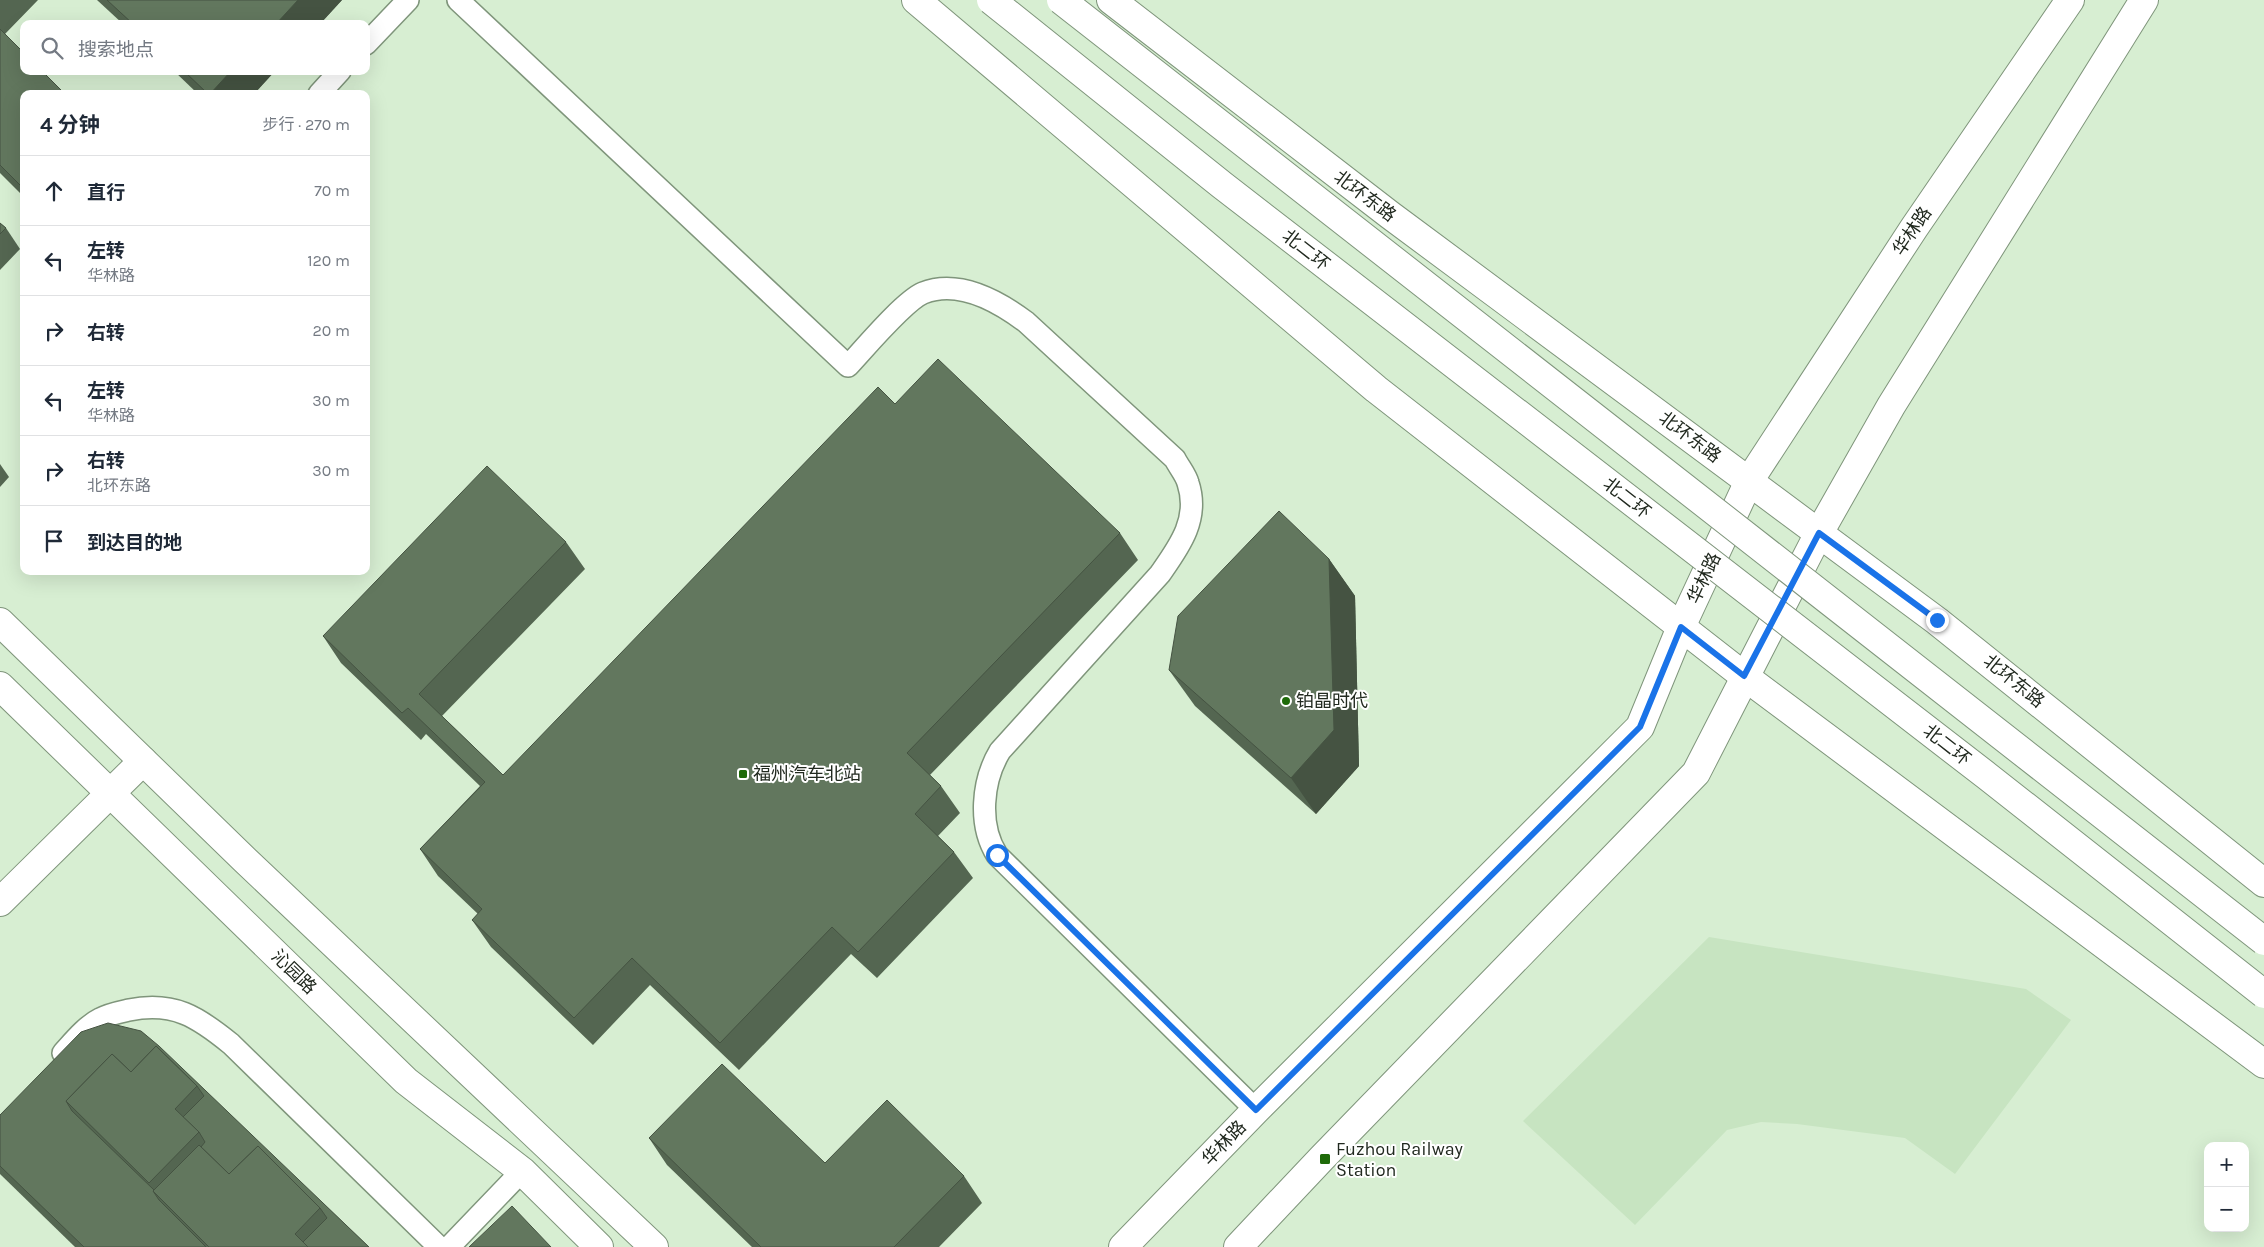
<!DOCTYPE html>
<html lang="zh">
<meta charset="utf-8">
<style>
:root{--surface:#fff;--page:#f2f2f3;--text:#1f2937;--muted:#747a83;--line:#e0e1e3}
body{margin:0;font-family:Karla,"Noto Sans SC",sans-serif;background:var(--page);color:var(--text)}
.controls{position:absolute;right:15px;bottom:15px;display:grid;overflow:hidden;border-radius:10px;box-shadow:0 5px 20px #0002}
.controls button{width:45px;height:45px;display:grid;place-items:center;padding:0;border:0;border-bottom:1px solid var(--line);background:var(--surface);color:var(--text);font:25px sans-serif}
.stop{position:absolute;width:15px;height:15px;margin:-11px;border:4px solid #1a73e8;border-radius:50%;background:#fff}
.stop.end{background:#1a73e8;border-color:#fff;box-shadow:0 1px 5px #0008}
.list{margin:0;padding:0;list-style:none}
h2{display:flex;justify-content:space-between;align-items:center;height:65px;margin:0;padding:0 20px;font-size:21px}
h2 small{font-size:16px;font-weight:400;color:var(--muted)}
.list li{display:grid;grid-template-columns:32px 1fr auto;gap:15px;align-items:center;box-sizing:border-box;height:70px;padding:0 20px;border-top:1px solid var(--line)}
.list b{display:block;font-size:19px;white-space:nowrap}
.list p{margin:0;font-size:16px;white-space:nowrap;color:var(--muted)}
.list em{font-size:16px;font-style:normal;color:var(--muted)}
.icon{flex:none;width:28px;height:28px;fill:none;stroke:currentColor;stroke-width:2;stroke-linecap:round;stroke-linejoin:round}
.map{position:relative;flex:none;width:2264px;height:1247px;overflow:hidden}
.search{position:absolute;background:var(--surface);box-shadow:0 5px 20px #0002;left:20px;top:20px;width:350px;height:55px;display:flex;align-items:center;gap:12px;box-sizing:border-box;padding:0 18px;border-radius:10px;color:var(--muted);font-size:19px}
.panel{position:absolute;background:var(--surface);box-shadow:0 5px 20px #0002;left:20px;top:90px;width:350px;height:485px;border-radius:10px}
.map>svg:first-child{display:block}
</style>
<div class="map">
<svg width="2264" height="1247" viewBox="0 0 2264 1247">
<rect width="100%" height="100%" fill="#d7eed2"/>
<polygon fill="#c7e4c1" points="1709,937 2026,989 2071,1020 1955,1174 1905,1138 1797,1124 1761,1122 1727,1130 1635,1225 1523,1121"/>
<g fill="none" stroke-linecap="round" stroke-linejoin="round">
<g stroke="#7f957b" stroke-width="24">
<g id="lane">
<path d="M 458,0 L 848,366 C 864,349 904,301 923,293 C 958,279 998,301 1026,322 L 1175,459 C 1179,467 1186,475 1188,483 C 1200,519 1179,547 1160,574 L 1000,751 C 982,781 978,825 997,855 L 1256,1110"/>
<polyline points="366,44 408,0"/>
<polyline points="319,94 340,71"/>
<path d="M 63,1053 C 74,1041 86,1026 100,1019 C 109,1014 120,1012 129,1010 C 174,1001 198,1017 231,1044 L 439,1247"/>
<polyline points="449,1247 522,1171"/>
</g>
</g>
<g stroke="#7f957b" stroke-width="30">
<polyline id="street" points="0,902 143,761"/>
</g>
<g stroke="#7f957b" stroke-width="30">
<g id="secondary">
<polyline points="916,0 1376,389 1744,676 2264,1064"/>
<polyline points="1111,0 1390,215 1937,621 2264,883"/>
<polyline points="0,622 245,860 654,1247"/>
<polyline points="0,686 406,1081 522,1171 599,1247"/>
</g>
</g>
<g stroke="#7f957b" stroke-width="30">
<g id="primary">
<polyline points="1123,1247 1256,1110 1640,727 1681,627 1749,481 1914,228 2070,0"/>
<polyline points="1238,1247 1322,1158 1696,773 1819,533 1891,406 2144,0"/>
</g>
</g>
<use href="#lane" stroke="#fff" stroke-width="21"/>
<use href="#street" stroke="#fff" stroke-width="28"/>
<use href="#secondary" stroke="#fff" stroke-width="28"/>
<use href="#primary" stroke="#fff" stroke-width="28"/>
<g stroke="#7f957b" stroke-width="30" stroke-linecap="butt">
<g id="highway-bridge">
<polyline points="991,0 1222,185 1987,776 2264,994"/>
<polyline points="1061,0 2264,941"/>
</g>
</g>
<use href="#highway-bridge" stroke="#fff" stroke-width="28"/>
</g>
<g fill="#546651">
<polygon points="0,0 38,0 5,34 24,94 24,197 0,173"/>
<polygon points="97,0 342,0 320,24 123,24"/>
<polygon points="174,71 275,71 254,94 198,94"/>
<polygon points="0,223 6,228 20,249 0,270"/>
<polygon points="895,404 1120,533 1138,560 930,775 941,786 960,813 938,836 954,852 973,878 877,978 851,954 739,1070 650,985 593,1045 491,947 472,920 478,914 438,876 420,849 480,786 426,734 421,740 341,663 323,636 566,542 585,569 442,716 503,775"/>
<polygon points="0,464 9,477 0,487"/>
<polygon points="1329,559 1355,596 1359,766 1316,814 1195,706 1169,670"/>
<polygon points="141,1031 369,1247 75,1247 0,1174 0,1115"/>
<polygon points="649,1138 825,1163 964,1176 982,1203 939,1247 752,1247 667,1165"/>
</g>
<g fill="#455342">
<polygon points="298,0 342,0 320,24 276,24"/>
<polygon points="231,71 275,71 254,94 210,94"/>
<polygon points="1329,559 1355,596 1359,766 1316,814 1291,778"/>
</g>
<g fill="#62775e" stroke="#455342">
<polygon points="107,0 298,0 276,24 133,24"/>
<polygon points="0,29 24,53 24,71 42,71 65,94 24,94 24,189 0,165"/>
<polygon points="184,71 231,71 210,94 208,94"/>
<polygon points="0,223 6,228 0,234"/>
<polygon points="938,359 1120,533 907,753 941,786 915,814 954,852 858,952 832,927 720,1043 632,958 574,1018 472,920 482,909 420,849 485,782 408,708 402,713 323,636 487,466 566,542 419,694 503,775 878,387 895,404"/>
<polygon points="1279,511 1329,559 1334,730 1291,778 1169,670 1178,616"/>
<polygon points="108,1023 141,1031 159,1046 369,1247 308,1247 303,1242 327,1218 320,1208 258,1146 229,1174 201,1147 205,1142 199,1132 183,1117 204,1096 197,1086 156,1046 131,1072 112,1054 66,1101 72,1111 154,1190 153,1191 159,1200 206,1247 84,1247 0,1166 0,1115 81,1032"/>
<polygon points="156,1046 197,1086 175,1109 199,1132 149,1183 66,1101 112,1054 131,1072"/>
<polygon points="722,1064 825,1163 887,1100 964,1176 894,1247 761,1247 649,1138"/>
<polygon points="199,1145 229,1174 258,1146 320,1208 295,1234 308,1247 209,1247 153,1191"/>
<polygon points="512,1206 551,1247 469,1247"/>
</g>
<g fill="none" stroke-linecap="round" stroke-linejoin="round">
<polyline stroke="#1a73e8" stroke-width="6" points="997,855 1256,1110 1640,727 1681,627 1744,676 1819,533 1937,620"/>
</g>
<g fill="#1e6a09" stroke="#fff" stroke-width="2">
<circle cx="1286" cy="701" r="5"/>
<rect x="738" y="769" width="10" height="10" rx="2.5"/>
<rect x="1319" y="1153" width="12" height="12" rx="2.5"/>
</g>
<g text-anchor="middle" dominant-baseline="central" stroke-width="4" stroke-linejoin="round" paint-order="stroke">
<g font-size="18" fill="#21291f" stroke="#fff">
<text transform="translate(1365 196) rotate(37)">北环东路</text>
<text transform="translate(1912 231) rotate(-56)">华林路</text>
<text transform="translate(1306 250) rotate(38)">北二环</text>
<text transform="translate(1690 437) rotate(37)">北环东路</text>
<text transform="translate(1627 498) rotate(38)">北二环</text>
<text transform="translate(1704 578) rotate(-65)">华林路</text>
<text transform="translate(2014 681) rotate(39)">北环东路</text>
<text transform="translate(1947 745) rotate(38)">北二环</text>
<text transform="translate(294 972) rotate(44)">沁园路</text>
<text transform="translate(1224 1143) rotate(-46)">华林路</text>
</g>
<g font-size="18" fill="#21291f" stroke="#fff" text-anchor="start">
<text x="1296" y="701">铂晶时代</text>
<text x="753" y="774">福州汽车北站</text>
<text x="1336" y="1149">Fuzhou Railway<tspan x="1336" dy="21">Station</tspan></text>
</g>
</g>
</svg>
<div class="controls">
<button>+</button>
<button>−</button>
</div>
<div class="stop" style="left:997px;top:855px"></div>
<div class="stop end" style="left:1937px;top:620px"></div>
<div class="search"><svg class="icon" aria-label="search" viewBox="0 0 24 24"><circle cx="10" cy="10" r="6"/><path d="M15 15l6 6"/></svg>搜索地点</div>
<section class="panel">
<h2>4 分钟<small>步行 · 270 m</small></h2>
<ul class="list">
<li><svg class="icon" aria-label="ahead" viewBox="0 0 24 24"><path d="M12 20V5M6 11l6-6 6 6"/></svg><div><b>直行</b></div><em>70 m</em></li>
<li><svg class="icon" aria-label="left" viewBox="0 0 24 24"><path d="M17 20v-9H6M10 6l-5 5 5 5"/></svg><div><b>左转</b><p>华林路</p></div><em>120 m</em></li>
<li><svg class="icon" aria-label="right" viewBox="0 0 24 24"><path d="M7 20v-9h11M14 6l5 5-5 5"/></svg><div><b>右转</b></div><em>20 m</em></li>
<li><svg class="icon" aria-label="left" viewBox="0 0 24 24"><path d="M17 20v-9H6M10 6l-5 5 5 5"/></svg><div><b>左转</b><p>华林路</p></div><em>30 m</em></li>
<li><svg class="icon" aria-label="right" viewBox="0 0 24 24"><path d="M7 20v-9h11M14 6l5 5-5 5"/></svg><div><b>右转</b><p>北环东路</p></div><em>30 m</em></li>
<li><svg class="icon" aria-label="arrive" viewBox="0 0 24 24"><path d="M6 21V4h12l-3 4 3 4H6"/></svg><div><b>到达目的地</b></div></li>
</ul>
</section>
</div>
